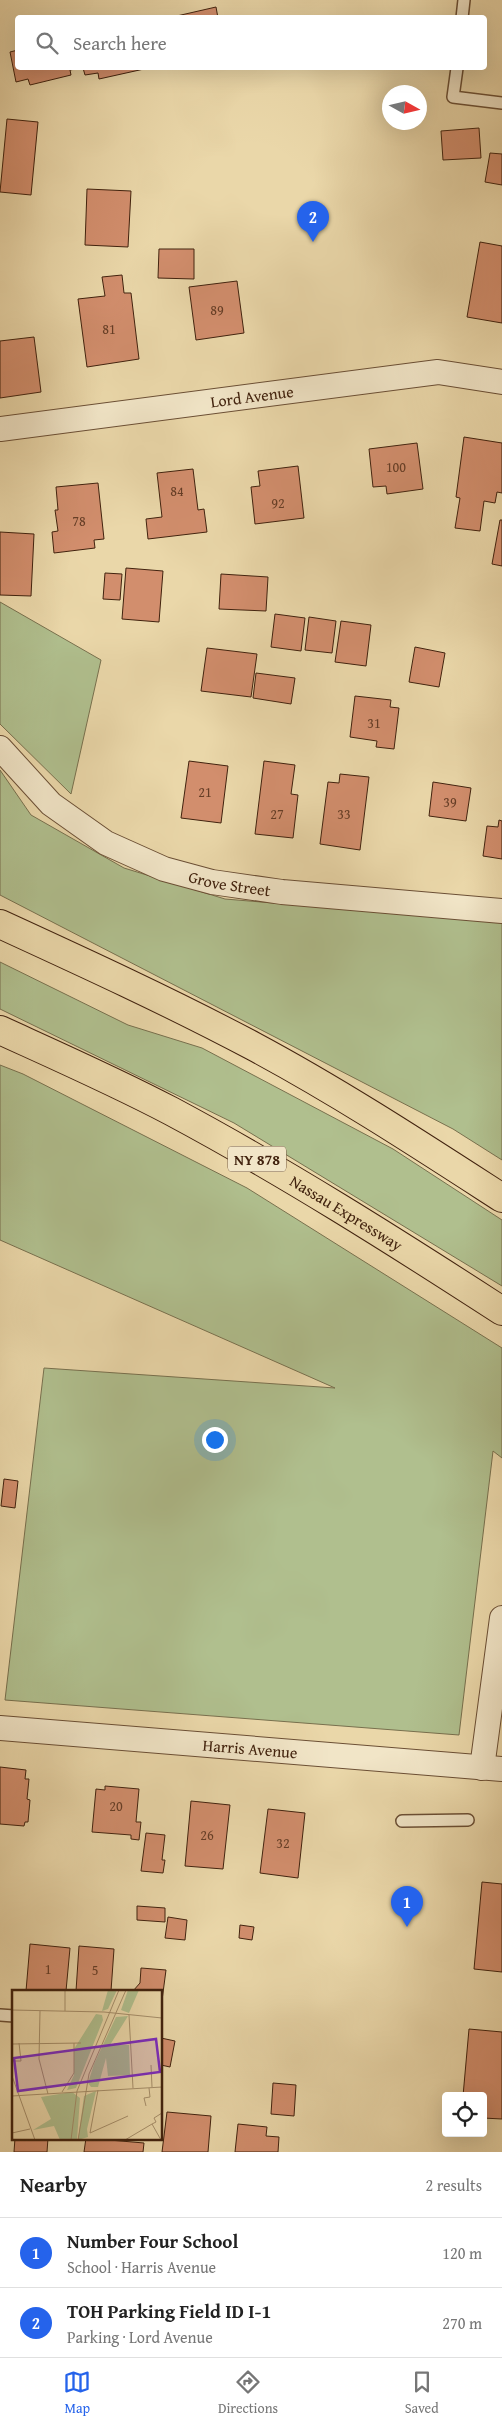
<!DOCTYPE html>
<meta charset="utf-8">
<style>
:root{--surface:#fff;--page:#f2f2f2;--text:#222;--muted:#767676;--line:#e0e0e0;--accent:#2563eb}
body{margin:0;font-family:"Gentium Book Plus",serif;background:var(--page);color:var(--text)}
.controls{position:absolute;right:15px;bottom:15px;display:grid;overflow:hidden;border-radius:5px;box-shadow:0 5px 20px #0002}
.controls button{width:45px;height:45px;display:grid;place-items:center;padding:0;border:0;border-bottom:1px solid var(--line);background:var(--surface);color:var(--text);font:25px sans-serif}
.compass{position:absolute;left:382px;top:85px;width:45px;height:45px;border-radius:50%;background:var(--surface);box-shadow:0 5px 20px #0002;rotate:98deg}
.you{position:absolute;left:214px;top:1439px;width:18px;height:18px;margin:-12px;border:4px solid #fff;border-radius:50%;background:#1a73e8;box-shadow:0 0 0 8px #1a73e833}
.badge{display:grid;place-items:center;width:32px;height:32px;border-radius:50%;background:var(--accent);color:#fff;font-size:16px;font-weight:700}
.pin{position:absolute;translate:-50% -41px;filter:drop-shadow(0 1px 2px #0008)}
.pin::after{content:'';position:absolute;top:26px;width:18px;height:15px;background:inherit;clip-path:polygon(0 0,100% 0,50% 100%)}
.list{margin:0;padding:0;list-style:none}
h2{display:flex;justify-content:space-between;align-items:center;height:65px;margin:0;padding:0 20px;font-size:21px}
h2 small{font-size:16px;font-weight:400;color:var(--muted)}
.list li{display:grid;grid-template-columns:32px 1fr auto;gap:15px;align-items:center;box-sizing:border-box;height:70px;padding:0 20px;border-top:1px solid var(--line)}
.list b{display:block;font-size:19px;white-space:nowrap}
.list p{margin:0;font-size:16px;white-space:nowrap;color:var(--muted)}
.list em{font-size:16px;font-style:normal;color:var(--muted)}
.icon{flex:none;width:28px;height:28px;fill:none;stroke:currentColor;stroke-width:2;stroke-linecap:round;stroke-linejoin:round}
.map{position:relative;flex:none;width:502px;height:2152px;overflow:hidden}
.search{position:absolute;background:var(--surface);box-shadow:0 5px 20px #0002;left:15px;right:15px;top:15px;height:55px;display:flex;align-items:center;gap:12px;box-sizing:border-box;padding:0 18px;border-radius:5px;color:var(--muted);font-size:19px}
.sheet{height:205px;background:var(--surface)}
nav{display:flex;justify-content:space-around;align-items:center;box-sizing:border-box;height:70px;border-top:1px solid var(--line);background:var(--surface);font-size:14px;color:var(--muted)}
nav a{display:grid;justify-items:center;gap:2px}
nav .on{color:var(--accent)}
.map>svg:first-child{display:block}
</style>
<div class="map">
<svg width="502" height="2152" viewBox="0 0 502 2152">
<rect width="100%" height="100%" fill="#ead7a9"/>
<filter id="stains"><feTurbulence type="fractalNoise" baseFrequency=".004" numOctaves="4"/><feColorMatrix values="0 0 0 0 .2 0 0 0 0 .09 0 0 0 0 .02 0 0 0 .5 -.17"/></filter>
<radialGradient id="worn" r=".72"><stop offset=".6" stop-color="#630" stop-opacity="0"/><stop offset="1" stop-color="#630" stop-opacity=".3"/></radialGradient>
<g fill="#b0bf8e" stroke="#78704e">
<polygon points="0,602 101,660 71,794 0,724"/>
<polygon points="0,770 31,815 124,868 225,899 502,922 502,1160 453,1129 0,895"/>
<polygon points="0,962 128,1025 202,1048 393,1149 502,1220 502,1286 234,1123 0,1009"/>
<polygon points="0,1065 23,1074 247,1188 502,1348 502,1458 493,1451 459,1735 5,1700 44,1368 335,1388 0,1240"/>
</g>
<g fill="#d28e6d" stroke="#41220e">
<polygon points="216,7 218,18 168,18"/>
<polygon points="18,50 18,68 81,68 70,70 71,75 30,85 28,79 16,82 10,52"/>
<polygon points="83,68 144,68 144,69 99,79 98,73 85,75"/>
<polygon points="7,119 38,122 31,195 0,192"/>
<polygon points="479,128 481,158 443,160 441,131"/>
<polygon points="490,153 502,154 502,185 485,182"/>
<polygon points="87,189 131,191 128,247 85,245"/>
<polygon points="480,242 502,246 502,323 467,317"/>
<polygon points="159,249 194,249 194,279 158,278"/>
<polygon points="122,275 124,293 131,293 139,359 87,367 78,299 105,296 102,277"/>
<polygon points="237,281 244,333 196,340 189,287"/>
<polygon points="34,337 41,392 0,398 0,341"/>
<polygon points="464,437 502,443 502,493 497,492 495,503 484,501 480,531 455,528 460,498 456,497"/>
<polygon points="417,443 423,489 387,494 386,486 373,487 369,449"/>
<polygon points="298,466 304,518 255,524 251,487 260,486 258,471"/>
<polygon points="193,469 198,510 204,509 207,532 148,539 146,519 162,517 157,473"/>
<polygon points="98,483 104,539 94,540 95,548 54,553 52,532 58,531 55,510 58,510 56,487"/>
<polygon points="500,520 502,520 502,566 492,564"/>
<polygon points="0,532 34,534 31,596 0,595"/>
<polygon points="126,568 163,571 159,622 122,619"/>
<polygon points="105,573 122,574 120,600 103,599"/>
<polygon points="221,574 268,577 266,611 219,609"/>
<polygon points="275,614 305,618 301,651 271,647"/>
<polygon points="309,617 336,621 332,653 305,650"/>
<polygon points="341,621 371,625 366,666 335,662"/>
<polygon points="415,647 445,653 439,687 409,682"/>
<polygon points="207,648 257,654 251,697 201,691"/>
<polygon points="256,673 295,678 291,704 253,698"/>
<polygon points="355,696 391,700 390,707 399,708 394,749 376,747 377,741 350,737"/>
<polygon points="189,761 228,766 221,823 181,818"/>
<polygon points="264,761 295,765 291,794 298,795 293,838 255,834"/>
<polygon points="340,774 369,777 360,850 320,844 328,782 339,783"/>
<polygon points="433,782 471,788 466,821 429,816"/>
<polygon points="499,820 502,821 502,859 483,856 487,826 498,827"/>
<polygon points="4,1479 18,1481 15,1508 1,1506"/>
<polygon points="0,1767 26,1770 25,1779 29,1779 27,1799 30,1800 28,1822 25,1822 24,1826 0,1824"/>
<polygon points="105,1786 139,1789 136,1822 141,1822 139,1840 131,1839 131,1835 92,1832 96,1789 105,1790"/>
<polygon points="191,1801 230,1805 223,1869 185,1866"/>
<polygon points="268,1809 305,1813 298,1878 260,1873"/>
<polygon points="146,1833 165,1835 162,1860 165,1860 163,1873 141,1871"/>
<polygon points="482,1882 502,1884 502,1972 474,1969"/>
<polygon points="137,1906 165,1908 165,1922 137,1920"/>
<polygon points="168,1917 187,1920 185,1940 165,1938"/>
<polygon points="240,1925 254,1927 252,1940 239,1938"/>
<polygon points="30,1944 70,1948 66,1991 26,1991"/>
<polygon points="79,1946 114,1949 111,1991 76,1991"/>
<polygon points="141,1968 166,1970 161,2008 161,1991 133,1991 140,1983"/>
<polygon points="469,2029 502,2032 502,2119 483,2118 483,2096 463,2096"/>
<polygon points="161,2038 175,2041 170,2067 161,2065"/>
<polygon points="273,2083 296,2085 294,2116 271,2114"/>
<polygon points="167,2112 211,2116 208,2152 162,2152"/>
<polygon points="238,2124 267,2127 266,2136 279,2137 278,2152 235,2152"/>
<polygon points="15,2138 48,2138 47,2152 14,2152"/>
<polygon points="86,2138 144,2143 143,2152 84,2152"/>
</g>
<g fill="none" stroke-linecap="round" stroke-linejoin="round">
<g stroke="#6b4f35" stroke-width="14">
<g id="service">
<polyline points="462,18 464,0"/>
<polyline points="457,68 453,97 502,103"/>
<polyline points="402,1821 468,1820"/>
<polyline points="0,2015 14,2016"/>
</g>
</g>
<g stroke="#6b4f35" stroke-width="26">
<g id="minor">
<path id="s1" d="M 0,429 L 438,372 L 502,382"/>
<path id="s2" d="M 0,748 L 51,804 L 106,843 L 164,869 L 212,882 L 282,892 L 502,911"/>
<path id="s3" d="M 0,1728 L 502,1769"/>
<polyline points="482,1768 502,1618"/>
</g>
</g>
<g stroke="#41220e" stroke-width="30">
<g id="trunk">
<path d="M 0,924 C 85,963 170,1002 253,1046 C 339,1092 420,1145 502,1198"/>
<path id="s4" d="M 0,1030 C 57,1056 116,1082 171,1111 C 285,1172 394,1241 502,1311"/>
</g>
</g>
<use href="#service" stroke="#f1e5c7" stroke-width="11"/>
<use href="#minor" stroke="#f1e5c7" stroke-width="24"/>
<use href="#trunk" stroke="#ead7a9" stroke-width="28"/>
</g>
<g text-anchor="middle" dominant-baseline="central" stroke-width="5" stroke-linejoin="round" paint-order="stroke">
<g font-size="14" fill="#653d26">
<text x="217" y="310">89</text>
<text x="109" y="329">81</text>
<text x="396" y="467">100</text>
<text x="177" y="491">84</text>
<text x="278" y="503">92</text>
<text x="79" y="521">78</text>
<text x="374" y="723">31</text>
<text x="205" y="792">21</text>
<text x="450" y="802">39</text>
<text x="277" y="814">27</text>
<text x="344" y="814">33</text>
<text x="116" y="1806">20</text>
<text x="207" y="1835">26</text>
<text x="283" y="1843">32</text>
<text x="48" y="1969">1</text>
<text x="95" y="1970">5</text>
</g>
<rect fill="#f1e5c7" stroke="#765c46" stroke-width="1" x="228" y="1146.5" width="58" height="25" rx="4"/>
<g font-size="15" font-weight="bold" fill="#41220e">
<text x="257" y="1159">NY 878</text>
</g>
<g font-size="16" fill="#41220e" stroke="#f1e5c7">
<text stroke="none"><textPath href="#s1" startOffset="254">Lord Avenue</textPath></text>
<text stroke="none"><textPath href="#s2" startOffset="274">Grove Street</textPath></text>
<text stroke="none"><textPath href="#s4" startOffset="392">Nassau Expressway</textPath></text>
<text stroke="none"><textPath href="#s3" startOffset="251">Harris Avenue</textPath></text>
</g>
</g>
<g transform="translate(12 1990)">
<rect width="150" height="150" fill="#ead7a9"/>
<path d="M 96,0 L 105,0 L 96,19 L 90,21 ZM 116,0 L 127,0 L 117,23 L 109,20 ZM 84,24 L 90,25 L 91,30 L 64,98 L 55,100 L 62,85 L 62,59 ZM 116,26 L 98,55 L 117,55 L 118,85 L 96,86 L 94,68 L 86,97 L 79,97 L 76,93 L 82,74 L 104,27 ZM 84,101 L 75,139 L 76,147 L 66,150 L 72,106 ZM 60,102 L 68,108 L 65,150 L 48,150 L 42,136 L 21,140 L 39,129 L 29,107 Z" fill="#b0bf8e"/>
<path fill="none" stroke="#a68f6b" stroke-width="1" d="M 0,20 L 92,22 L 150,28M 28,21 L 27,69 L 36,104M 53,21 L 53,0M 117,25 L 121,98M 0,54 L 69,53M 102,54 L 118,53M 0,71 L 9,71 L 7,53M 139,75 L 140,97M 0,86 L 23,150M 86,100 L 78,143 L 116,126M 50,102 L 62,83 L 62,53M 0,106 L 150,97M 134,116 L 132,108 L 138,107 L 137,98M 140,134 L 144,132 L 142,128 L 150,123M 0,143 L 18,139M 59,150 L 65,101 L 107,0M 66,150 L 77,84 L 114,0M 113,150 L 140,134 L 149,150"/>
<path fill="#7b2cbf" fill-opacity="0.15" stroke="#7b2cbf" stroke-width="2.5" d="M 144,49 L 148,82 L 6,101 L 2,68 Z"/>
<rect width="150" height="150" fill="none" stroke="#41220e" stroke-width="2.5"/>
</g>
<rect width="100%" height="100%" filter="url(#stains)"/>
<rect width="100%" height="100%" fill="url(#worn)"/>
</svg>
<div class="controls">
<button><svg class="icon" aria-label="locate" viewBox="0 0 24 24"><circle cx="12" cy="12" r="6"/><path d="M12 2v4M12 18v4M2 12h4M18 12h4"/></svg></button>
</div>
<svg class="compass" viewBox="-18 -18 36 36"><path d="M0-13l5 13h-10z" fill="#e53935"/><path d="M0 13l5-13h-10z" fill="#767676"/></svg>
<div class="you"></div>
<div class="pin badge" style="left:407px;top:1927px">1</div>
<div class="pin badge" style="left:313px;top:242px">2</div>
<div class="search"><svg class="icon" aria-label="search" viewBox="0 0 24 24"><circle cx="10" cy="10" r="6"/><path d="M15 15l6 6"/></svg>Search here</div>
</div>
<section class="sheet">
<h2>Nearby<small>2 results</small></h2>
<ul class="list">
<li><span class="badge">1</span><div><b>Number Four School</b><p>School · Harris Avenue</p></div><em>120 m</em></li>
<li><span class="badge">2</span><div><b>TOH Parking Field ID I-1</b><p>Parking · Lord Avenue</p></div><em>270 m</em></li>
</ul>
</section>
<nav>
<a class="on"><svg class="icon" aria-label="map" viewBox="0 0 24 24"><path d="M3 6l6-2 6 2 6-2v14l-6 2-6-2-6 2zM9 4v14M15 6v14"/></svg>Map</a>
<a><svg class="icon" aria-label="directions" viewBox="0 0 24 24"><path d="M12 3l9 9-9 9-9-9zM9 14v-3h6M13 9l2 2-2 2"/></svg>Directions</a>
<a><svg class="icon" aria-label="saved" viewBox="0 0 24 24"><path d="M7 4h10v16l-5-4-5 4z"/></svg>Saved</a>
</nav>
